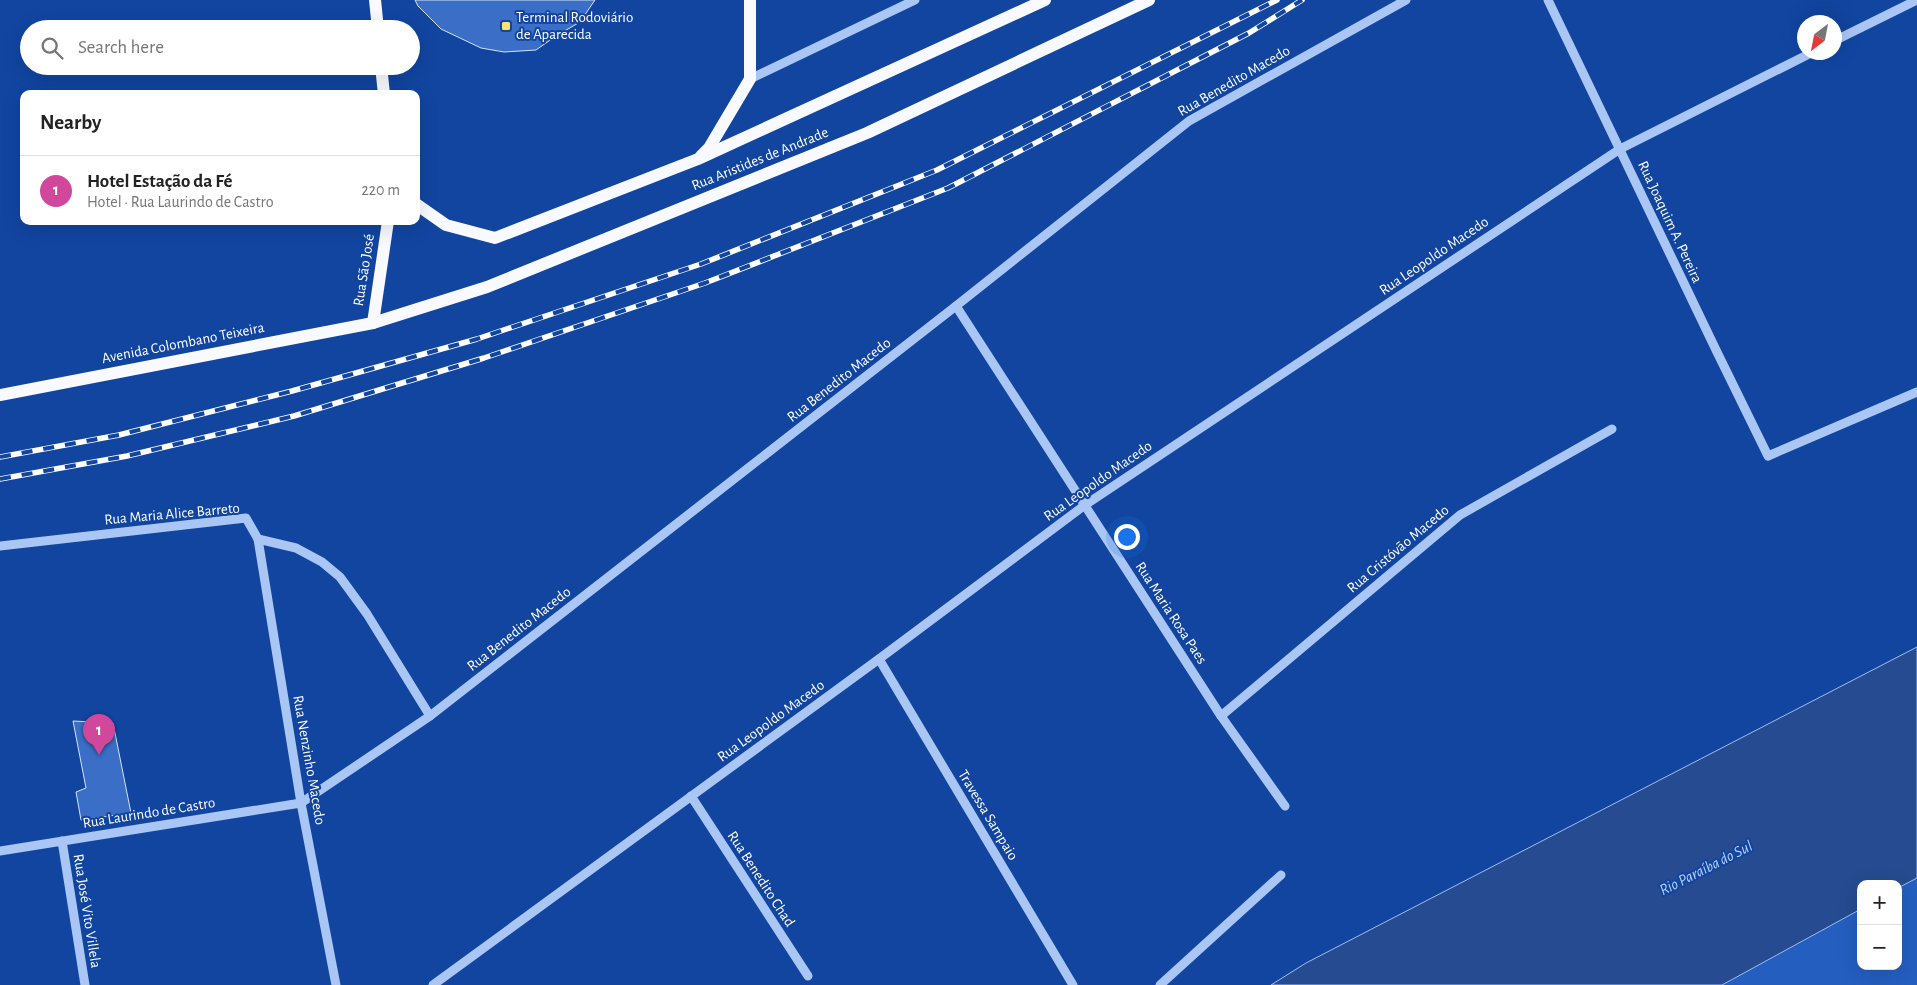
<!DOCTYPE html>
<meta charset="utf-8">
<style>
:root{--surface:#fff;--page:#f2f2f2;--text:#222;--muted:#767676;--line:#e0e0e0;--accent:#db2777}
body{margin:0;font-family:"Alegreya Sans",sans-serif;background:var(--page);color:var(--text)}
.controls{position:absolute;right:15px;bottom:15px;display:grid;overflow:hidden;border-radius:10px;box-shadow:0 5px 20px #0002}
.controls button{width:45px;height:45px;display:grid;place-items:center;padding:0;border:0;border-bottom:1px solid var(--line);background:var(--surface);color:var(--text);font:25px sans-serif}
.compass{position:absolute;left:1797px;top:15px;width:45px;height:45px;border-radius:50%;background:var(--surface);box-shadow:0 5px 20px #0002;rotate:212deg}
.you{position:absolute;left:1126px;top:536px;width:18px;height:18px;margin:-12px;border:4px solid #fff;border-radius:50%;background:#1a73e8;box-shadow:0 0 0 8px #1a73e833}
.badge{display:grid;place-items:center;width:32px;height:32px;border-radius:50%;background:var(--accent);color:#fff;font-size:16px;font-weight:700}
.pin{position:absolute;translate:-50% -41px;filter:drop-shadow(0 1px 2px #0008)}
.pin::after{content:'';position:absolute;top:26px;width:18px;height:15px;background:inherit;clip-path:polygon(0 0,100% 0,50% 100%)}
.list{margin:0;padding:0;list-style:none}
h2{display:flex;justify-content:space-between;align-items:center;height:65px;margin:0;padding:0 20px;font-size:21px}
h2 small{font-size:16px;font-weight:400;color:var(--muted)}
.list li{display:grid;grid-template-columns:32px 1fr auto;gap:15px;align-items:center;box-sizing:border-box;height:70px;padding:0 20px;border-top:1px solid var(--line)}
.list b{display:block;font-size:19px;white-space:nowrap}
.list p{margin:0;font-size:16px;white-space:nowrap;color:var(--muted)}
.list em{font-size:16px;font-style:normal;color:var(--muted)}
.icon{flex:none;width:28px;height:28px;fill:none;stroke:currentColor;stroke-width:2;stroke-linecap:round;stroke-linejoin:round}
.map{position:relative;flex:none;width:1917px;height:985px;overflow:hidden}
.search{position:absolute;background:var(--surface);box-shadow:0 5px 20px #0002;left:20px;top:20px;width:400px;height:55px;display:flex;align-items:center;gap:12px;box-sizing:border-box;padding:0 18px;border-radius:28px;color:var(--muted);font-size:19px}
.panel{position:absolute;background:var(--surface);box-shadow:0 5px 20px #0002;left:20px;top:90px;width:400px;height:135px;border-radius:10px}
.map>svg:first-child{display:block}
</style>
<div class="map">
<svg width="1917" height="985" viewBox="0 0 1917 985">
<rect width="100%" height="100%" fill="#1145a0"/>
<polygon fill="#245ebf" points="1917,878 1917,985 1722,985 1861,909 1861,966 1898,966 1898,888"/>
<polygon fill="#274b90" stroke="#9cbff8" points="1917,647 1917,878 1898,888 1898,884 1861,884 1861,909 1722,985 1271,985 1306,963"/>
<g fill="#3a6ec7" stroke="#d3e3fe">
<polygon points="415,0 595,0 580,22 556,36 536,50 504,52 481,48 441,29 418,6"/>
<polygon points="73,721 113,723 131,813 81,820 76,792 86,788"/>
</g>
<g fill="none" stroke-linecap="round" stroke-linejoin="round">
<g stroke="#aac6f5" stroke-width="9">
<polyline points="1548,0 1716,350 1768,456 1917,392"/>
<polyline points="1834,41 1917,0"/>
<polyline points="750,79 915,0"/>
<polyline points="956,306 1221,716 1285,806"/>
<polyline points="258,539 301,803 336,985"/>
<polyline points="0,546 246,518 258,539 296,548 322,562 340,577 367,614 430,716"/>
<polyline points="879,659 1073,985"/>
<polyline points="1221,716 1460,515 1612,429"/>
<polyline points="691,796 808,976"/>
<polyline points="62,841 85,985"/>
<polyline points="0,851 301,803 430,716 956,306 1189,121 1406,0"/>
<polyline points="433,985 879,659 1085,505 1620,149 1813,52"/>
<polyline points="1160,985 1281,875"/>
</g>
<g stroke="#f8faff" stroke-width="12">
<polyline points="375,0 378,29"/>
<polyline points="381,66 384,94"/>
<polyline points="701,156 709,148 750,79 750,0"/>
<polyline points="416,204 446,225 495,238 698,159 1045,0"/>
<polyline points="373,323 388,221"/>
<polyline points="0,395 373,323 487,287 867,133 1149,0"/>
</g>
<g stroke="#fff" stroke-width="5.5">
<g id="rail">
<polyline points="0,457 119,435 292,391 477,339 701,264 937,170 1277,0"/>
<polyline points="0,479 127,456 294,416 484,358 705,283 948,188 1249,33 1302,0"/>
</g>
</g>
<use href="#rail" stroke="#1145a0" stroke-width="4" stroke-dasharray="11" stroke-linecap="butt"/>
</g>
<rect fill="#ffe16e" stroke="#1145a0" stroke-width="2" x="501" y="21" width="10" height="10" rx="2.5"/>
<g text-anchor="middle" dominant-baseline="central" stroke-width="4" stroke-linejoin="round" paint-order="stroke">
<g font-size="15" fill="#fff" stroke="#1145a0" text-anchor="start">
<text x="516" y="17">Terminal Rodoviário<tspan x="516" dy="17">de Aparecida</tspan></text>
</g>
<g font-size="15" fill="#fff" stroke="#1145a0">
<text transform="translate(1234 81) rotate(-30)">Rua Benedito Macedo</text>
<text transform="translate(760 159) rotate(-22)">Rua Aristides de Andrade</text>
<text transform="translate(1670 222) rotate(65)">Rua Joaquim A. Pereira</text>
<text transform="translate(1434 256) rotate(-34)">Rua Leopoldo Macedo</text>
<text transform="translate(364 270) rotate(-81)">Rua São José</text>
<text transform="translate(183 343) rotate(-11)">Avenida Colombano Teixeira</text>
<text transform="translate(839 380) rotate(-38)">Rua Benedito Macedo</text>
<text transform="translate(1098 481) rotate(-35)">Rua Leopoldo Macedo</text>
<text transform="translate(172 514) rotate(-5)">Rua Maria Alice Barreto</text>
<text transform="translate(1398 549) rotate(-40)">Rua Cristóvão Macedo</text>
<text transform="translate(1171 613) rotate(57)">Rua Maria Rosa Paes</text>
<text transform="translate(519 629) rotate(-38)">Rua Benedito Macedo</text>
<text transform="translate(771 721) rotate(-36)">Rua Leopoldo Macedo</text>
<text transform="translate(309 760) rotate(80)">Rua Nenzinho Macedo</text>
<text transform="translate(149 813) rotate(-9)">Rua Laurindo de Castro</text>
<text transform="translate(988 815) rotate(59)">Travessa Sampaio</text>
<text transform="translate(761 879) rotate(57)">Rua Benedito Chad</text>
<text transform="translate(87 911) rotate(81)">Rua José Vito Villela</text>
</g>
<g font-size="16" font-style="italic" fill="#b7d1fb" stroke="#1145a0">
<text transform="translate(1706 868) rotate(-27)">Rio Paraíba do Sul</text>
</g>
</g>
</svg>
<div class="controls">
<button>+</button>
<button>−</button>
</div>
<svg class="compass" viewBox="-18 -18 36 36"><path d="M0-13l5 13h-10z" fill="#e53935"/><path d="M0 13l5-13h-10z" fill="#767676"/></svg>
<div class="you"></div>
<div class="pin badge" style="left:99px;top:755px;background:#d1479c">1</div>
<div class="search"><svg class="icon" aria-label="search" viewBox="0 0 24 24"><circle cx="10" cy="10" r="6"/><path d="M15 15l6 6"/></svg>Search here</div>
<section class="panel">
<h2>Nearby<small></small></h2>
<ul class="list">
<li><span class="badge" style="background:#d1479c">1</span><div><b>Hotel Estação da Fé</b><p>Hotel · Rua Laurindo de Castro</p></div><em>220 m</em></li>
</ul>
</section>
</div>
